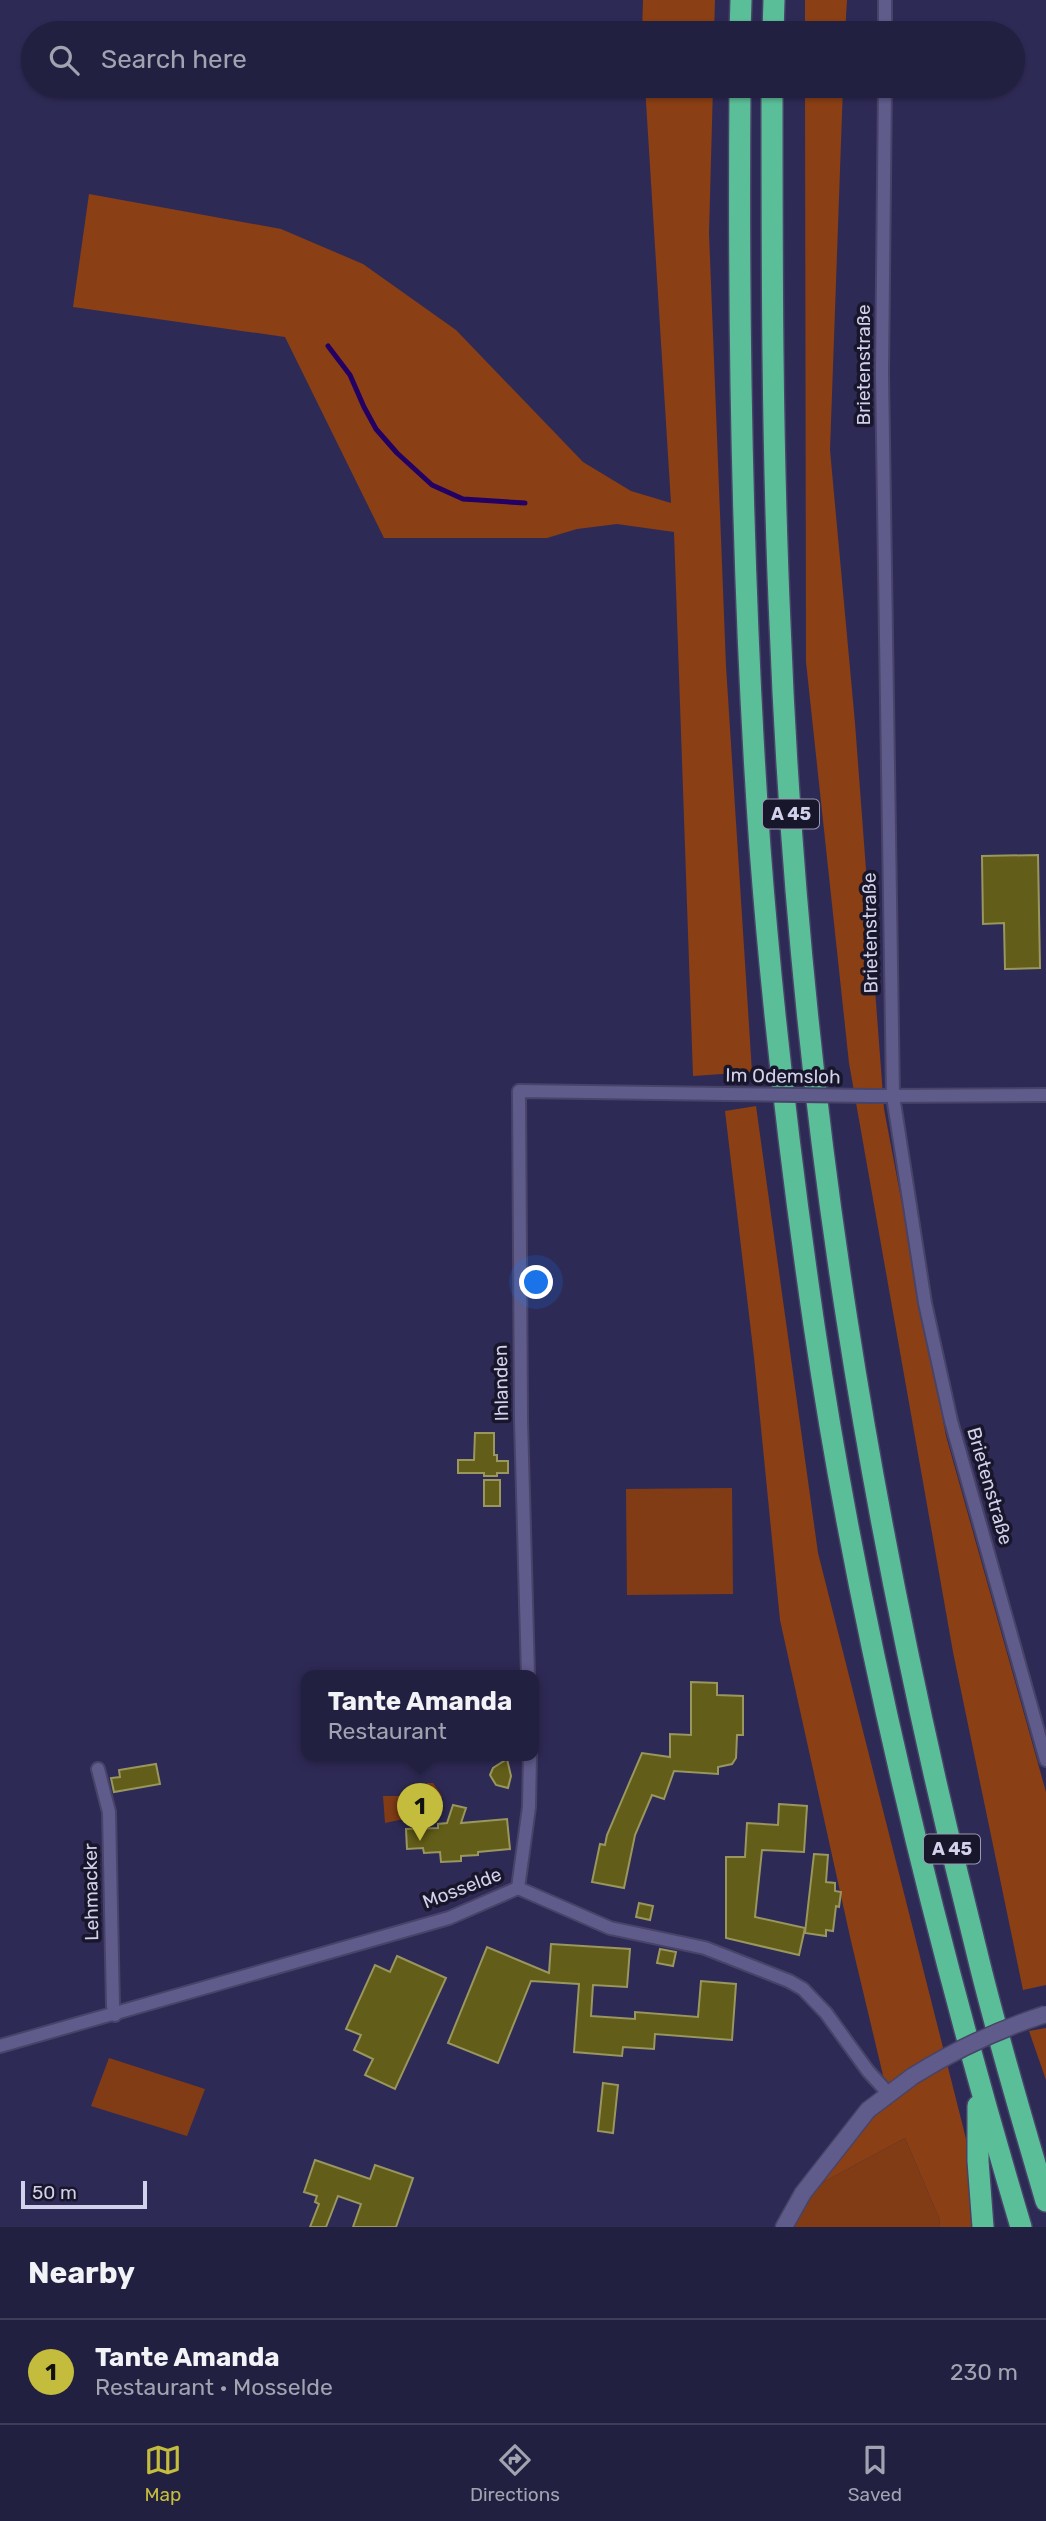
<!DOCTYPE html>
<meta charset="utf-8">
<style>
:root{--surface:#222040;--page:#2a2847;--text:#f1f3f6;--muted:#a2a3b1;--line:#3f3e59;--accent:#c4bc3d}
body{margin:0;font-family:Rubik,sans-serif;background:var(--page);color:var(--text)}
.scale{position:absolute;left:21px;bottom:18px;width:126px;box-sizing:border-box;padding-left:7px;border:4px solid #d1d1ec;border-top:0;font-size:19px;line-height:24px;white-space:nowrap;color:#d1d1ec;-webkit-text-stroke:5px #18162a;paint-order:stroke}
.you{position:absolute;left:537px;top:1283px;width:24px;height:24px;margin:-18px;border:5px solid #fff;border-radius:50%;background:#1a73e8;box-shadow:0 0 0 10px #1a73e833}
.badge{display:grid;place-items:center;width:46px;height:46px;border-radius:50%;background:var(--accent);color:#111;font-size:23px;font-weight:700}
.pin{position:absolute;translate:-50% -58px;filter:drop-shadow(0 2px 4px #0008)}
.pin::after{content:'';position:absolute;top:37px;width:24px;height:21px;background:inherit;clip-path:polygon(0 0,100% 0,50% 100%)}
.popup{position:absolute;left:301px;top:1670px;width:238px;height:91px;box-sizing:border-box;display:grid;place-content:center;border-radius:14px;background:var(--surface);filter:drop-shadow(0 2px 5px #0005);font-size:23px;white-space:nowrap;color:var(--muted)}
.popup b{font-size:26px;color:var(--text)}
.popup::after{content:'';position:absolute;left:50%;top:100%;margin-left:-14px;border:14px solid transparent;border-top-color:var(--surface)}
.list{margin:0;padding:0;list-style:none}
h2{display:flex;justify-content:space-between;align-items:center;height:91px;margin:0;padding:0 28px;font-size:30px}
h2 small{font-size:23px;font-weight:400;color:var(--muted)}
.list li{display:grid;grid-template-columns:46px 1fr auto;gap:21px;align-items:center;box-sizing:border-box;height:105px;padding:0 28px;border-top:2px solid var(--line)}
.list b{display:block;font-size:26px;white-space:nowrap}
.list p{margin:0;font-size:23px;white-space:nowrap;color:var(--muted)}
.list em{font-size:23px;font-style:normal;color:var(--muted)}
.icon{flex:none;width:38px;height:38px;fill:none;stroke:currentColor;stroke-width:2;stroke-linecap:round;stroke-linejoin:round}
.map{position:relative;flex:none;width:1046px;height:2227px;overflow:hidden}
.search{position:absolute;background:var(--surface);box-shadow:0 2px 5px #0004;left:21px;right:21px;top:21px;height:77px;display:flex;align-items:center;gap:18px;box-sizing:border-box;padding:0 24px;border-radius:38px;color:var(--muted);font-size:26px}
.sheet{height:196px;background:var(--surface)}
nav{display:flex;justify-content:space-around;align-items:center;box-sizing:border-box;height:98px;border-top:2px solid var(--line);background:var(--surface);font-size:19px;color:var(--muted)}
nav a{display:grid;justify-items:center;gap:4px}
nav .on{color:var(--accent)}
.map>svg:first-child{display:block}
</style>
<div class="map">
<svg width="1046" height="2227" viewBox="0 0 1046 2227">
<rect width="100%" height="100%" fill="#2e2a56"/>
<g fill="#823c15">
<polygon points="732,1488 733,1594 627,1595 626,1489"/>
<path d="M 427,1783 L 433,1783 L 442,1796 L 431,1814 C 415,1816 401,1820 385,1823 L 383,1796 L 399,1796 L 404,1790 L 418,1791 Z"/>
<polygon points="109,2058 205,2089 187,2136 91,2106"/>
<polygon points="905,2138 940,2220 939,2227 784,2227 803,2193"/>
</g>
<g fill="#8b3f14">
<polygon points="643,0 715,0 714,33 642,33"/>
<polygon points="805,0 847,0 845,33 805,33"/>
<polygon points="645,86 713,86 709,233 726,666 752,1072 693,1076 674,532 617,524 577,529 547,538 384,538 285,337 73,307 89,194 281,229 363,264 456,330 583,462 631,491 671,503"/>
<polygon points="805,86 843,86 830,450 855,723 884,1109 946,1436 1046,1792 1046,1985 1023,1990 953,1652 849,1063 806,662"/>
<polygon points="756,1106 818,1553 982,2202 977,2227 939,2227 940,2220 905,2138 803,2193 887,2092 851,1941 780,1620 754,1357 725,1111"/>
<polygon points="1046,2028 1046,2080 1029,2031"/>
</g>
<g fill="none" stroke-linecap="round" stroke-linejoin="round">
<polyline stroke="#230063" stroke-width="5" points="328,346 350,375 364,407 376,429 397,453 432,485 463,499 525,503"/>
</g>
<g fill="#625d18" stroke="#99965e" stroke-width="2">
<polygon points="1038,855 1040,968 1005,969 1004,923 983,924 982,856"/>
<polygon points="475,1433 494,1433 494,1455 497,1455 497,1461 508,1461 508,1473 497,1473 497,1476 484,1476 484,1473 458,1473 458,1460 474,1460"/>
<rect x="484" y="1480" width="16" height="26"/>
<polygon points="691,1682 717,1683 717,1695 743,1696 743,1735 737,1735 736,1758 732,1764 718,1767 718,1774 674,1771 664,1799 652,1795 635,1835 624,1888 592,1882 600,1844 605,1845 607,1835 642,1753 670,1757 670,1734 691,1735"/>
<polygon points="507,1759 511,1776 508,1788 496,1785 490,1775 493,1768"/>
<polygon points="156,1764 160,1784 114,1792 111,1778 120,1777 119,1770"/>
<polygon points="779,1804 807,1806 804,1852 762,1850 755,1917 805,1928 799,1955 726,1938 726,1857 745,1857 747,1823 778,1825"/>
<polygon points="453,1805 466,1808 461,1823 507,1819 510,1849 478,1852 478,1855 461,1856 461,1861 441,1862 440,1852 424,1853 423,1848 407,1849 406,1829 438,1828 438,1824 447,1823"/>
<polygon points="814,1854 828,1855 826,1882 835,1883 835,1891 841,1892 839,1907 836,1906 833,1931 826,1930 826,1936 805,1933"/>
<polygon points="639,1903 653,1906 650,1920 636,1917"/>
<polygon points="551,1944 630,1949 627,1987 593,1985 591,2016 635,2019 635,2012 698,2017 701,1981 736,1984 732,2040 655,2034 654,2049 623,2047 622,2056 574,2052 579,1984 531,1981 498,2063 448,2043 487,1947 549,1973"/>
<polygon points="660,1949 676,1952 673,1966 657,1963"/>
<polygon points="397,1956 446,1978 395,2089 365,2075 373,2059 354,2050 361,2035 346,2029 375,1965 390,1972"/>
<polygon points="603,2083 618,2085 613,2133 598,2131"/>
<polygon points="315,2160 370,2179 375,2165 413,2178 396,2227 353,2227 361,2204 338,2196 326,2227 310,2227 319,2204 315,2202 317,2196 304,2192"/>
</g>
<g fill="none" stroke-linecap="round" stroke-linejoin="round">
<g stroke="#484368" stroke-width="16">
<g id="minor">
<polyline points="885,33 885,0"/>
<polyline points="885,86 882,373 893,1096 925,1303 951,1421 1046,1760"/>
<polyline points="872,1096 1046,1095"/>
<polyline points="528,1675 521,1420 519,1091 726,1094"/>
<polyline points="98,1769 109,1812 113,2006 115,2015"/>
<polyline points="518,1888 610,1928 705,1948 789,1981 803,1989 826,2013 868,2071 888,2093"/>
<polyline points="518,1888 529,1807 530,1755"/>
<polyline points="0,2046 449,1918 518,1888"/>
</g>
</g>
<g stroke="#484368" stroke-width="19">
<polyline id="tertiary" points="784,2227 803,2193 868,2110 913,2076"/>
</g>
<g stroke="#484368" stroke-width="24">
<g id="motorway">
<polyline points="740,33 741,0"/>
<polyline points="773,33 774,0"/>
<path d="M 740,86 C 738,340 742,595 760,848 C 772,1007 791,1167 814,1325 C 859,1630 933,1931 1021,2227"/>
<path d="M 772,86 C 772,265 772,445 780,624 C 789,857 811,1090 847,1320 C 880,1533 924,1743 977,1953 C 997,2036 1022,2119 1046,2201"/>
<polyline points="978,2106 978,2161 983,2227"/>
</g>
</g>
<use href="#minor" stroke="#5f5c8c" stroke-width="12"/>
<use href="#tertiary" stroke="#5f5c8c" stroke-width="16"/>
<use href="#motorway" stroke="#5abf98" stroke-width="21"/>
<g stroke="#484368" stroke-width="16" stroke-linecap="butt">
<polyline id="minor-bridge" points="726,1094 872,1096"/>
</g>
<g stroke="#484368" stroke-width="19" stroke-linecap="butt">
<path id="tertiary-bridge" d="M 913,2076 C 955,2050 999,2029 1046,2014"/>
</g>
<use href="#minor-bridge" stroke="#5f5c8c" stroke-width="12"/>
<use href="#tertiary-bridge" stroke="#5f5c8c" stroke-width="16"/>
</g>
<g text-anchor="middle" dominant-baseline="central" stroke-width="7" stroke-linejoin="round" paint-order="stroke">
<g fill="#18162a" stroke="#9a99b2" stroke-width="2">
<rect x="763" y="799.5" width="56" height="29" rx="5"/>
<rect x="924" y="1834.5" width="56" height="29" rx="5"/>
</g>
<g font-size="18" font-weight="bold" fill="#d1d1ec">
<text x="791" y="814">A 45</text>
<text x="952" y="1849">A 45</text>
</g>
<g font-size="19" fill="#d1d1ec" stroke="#18162a">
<text transform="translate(863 365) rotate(-90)">Brietenstraße</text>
<text transform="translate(870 933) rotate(-91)">Brietenstraße</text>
<text transform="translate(783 1076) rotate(1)">Im Odemsloh</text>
<text transform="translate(501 1383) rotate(-91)">Ihlanden</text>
<text transform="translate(990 1486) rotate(74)">Brietenstraße</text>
<text transform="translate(462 1888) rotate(-21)">Mosselde</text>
<text transform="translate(91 1892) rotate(-91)">Lehmacker</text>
</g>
</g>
</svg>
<div class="scale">50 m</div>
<div class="you"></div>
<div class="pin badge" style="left:420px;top:1841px">1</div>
<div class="popup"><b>Tante Amanda</b>Restaurant</div>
<div class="search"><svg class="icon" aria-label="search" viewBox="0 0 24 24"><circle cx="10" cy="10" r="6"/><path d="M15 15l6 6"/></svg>Search here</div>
</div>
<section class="sheet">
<h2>Nearby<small></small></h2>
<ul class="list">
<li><span class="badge">1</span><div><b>Tante Amanda</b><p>Restaurant · Mosselde</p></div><em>230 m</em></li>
</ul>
</section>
<nav>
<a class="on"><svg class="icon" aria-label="map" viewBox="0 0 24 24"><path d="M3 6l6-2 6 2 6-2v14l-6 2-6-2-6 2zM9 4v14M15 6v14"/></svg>Map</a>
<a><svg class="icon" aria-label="directions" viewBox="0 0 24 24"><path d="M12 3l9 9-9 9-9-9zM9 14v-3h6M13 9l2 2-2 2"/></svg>Directions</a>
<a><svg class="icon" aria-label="saved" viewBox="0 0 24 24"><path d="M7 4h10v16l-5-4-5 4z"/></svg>Saved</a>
</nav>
